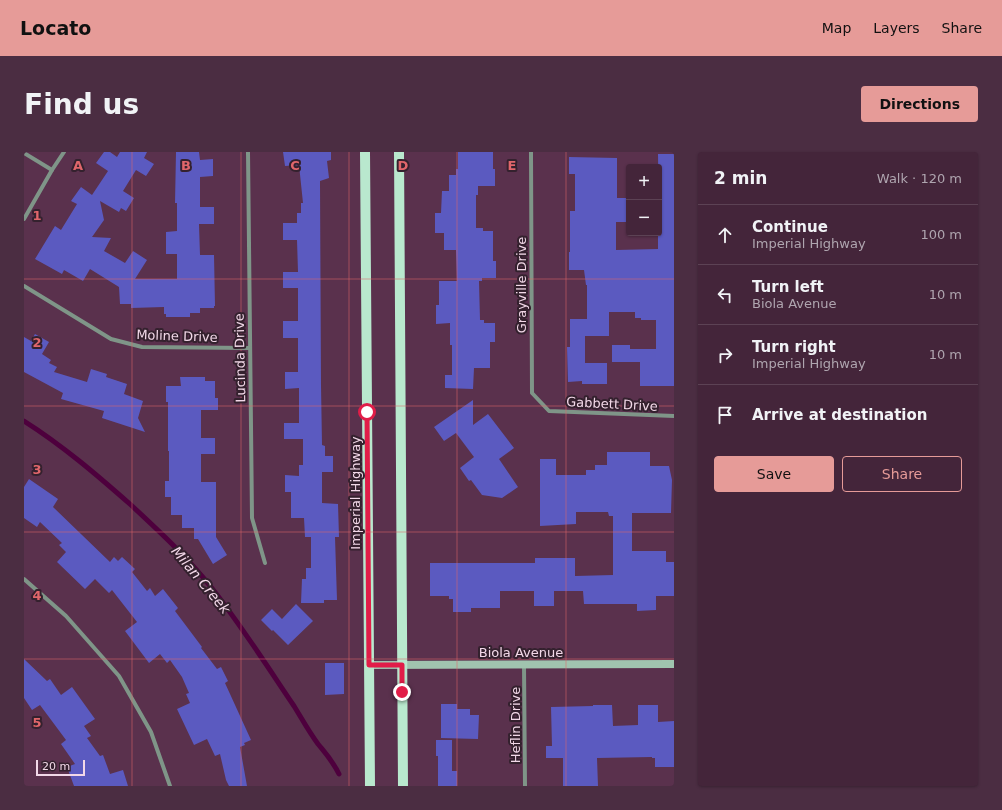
<!DOCTYPE html>
<meta charset="utf-8">
<style>
:root{--surface:#44253a;--page:#4b2d42;--text:#f1f3f6;--muted:#afa5af;--line:#5c4254;--accent:#e69b98}
body{margin:0;font-family:"DejaVu Sans",sans-serif;background:var(--page);color:var(--text)}
.controls{position:absolute;right:12px;top:12px;display:grid;overflow:hidden;border-radius:4px;box-shadow:0 1px 3px #0004}
.controls button{width:36px;height:36px;display:grid;place-items:center;padding:0;border:0;border-bottom:1px solid var(--line);background:var(--surface);color:var(--text);font:20px sans-serif}
.scale{position:absolute;left:12px;bottom:10px;width:49px;box-sizing:border-box;padding-left:4px;border:2px solid #f2d8e8;border-top:0;font-size:11px;line-height:14px;white-space:nowrap;color:#f2d8e8;-webkit-text-stroke:3px #34212e;paint-order:stroke}
.stop{position:absolute;width:12px;height:12px;margin:-9px;border:3px solid #e11d48;border-radius:50%;background:#fff}
.stop.end{background:#e11d48;border-color:#fff;box-shadow:0 1px 4px #0008}
.list{margin:0;padding:0;list-style:none}
h2{display:flex;justify-content:space-between;align-items:center;height:52px;margin:0;padding:0 16px;font-size:17px}
h2 small{font-size:13px;font-weight:400;color:var(--muted)}
.list li{display:grid;grid-template-columns:26px 1fr auto;gap:12px;align-items:center;box-sizing:border-box;height:60px;padding:0 16px;border-top:1px solid var(--line)}
.list b{display:block;font-size:15px;white-space:nowrap}
.list p{margin:0;font-size:13px;white-space:nowrap;color:var(--muted)}
.list em{font-size:13px;font-style:normal;color:var(--muted)}
.actions{display:flex;gap:8px;padding:12px 16px}
.actions a{flex:1;padding:9px 0;border:1px solid var(--accent);border-radius:4px;text-align:center;font-size:14px;color:var(--accent)}
.actions .main{background:var(--accent);color:#111}
.icon{flex:none;width:22px;height:22px;fill:none;stroke:currentColor;stroke-width:2;stroke-linecap:round;stroke-linejoin:round}
.map{position:relative;flex:none;width:650px;height:634px;overflow:hidden;border-radius:4px}
header{display:flex;align-items:center;gap:24px;box-sizing:border-box;height:56px;padding:0 20px;background:var(--accent);color:#111}
header strong{font-size:19px}
nav{display:flex;gap:22px;margin-inline-start:auto;font-size:14px}
.intro{display:flex;align-items:center;justify-content:space-between;box-sizing:border-box;height:96px;padding:0 24px}
h1{margin:0;font-size:28px}
.button{padding:10px 18px;border-radius:4px;background:var(--accent);color:#111;font-size:14px;font-weight:700}
main{display:flex;gap:24px;padding:0 24px}
aside{flex:1;background:var(--surface);border-radius:4px;box-shadow:0 1px 3px #0004}
.map>svg:first-child{display:block}
</style>
<header>
<strong>Locato</strong>
<nav><a>Map</a><a>Layers</a><a>Share</a></nav>
</header>
<div class="intro"><h1>Find us</h1><a class="button">Directions</a></div>
<main>
<div class="map">
<svg width="650" height="634" viewBox="0 0 650 634">
<rect width="100%" height="100%" fill="#5a314d"/>
<g fill="none" stroke-linecap="round" stroke-linejoin="round">
<path stroke="#4e003d" stroke-width="5" d="M 0,269 C 38,293 73,323 107,353 C 135,379 163,405 187,435 C 217,473 243,514 270,554 C 278,567 285,580 294,592 C 303,603 308,608 315,622"/>
</g>
<g fill="#5b5ac0">
<polygon points="80,0 86,0 93,5 96,0 123,0 120,6 130,12 122,24 112,18 99,39 110,46 102,59 97,56 95,60 76,49 80,68 68,85 87,86 80,99 101,111 109,99 123,108 111,127 153,127 153,102 142,102 142,80 153,79 153,51 151,51 152,0 175,0 176,8 189,7 189,24 176,25 176,55 190,55 190,72 175,72 176,103 190,103 191,154 190,154 190,156 176,156 176,161 166,161 166,165 142,165 142,162 140,162 140,155 107,156 107,152 96,152 95,135 66,117 59,129 40,118 38,122 11,107 31,74 37,78 53,52 47,49 57,35 68,43 84,19 72,11"/>
<polygon points="259,0 307,0 307,8 303,9 305,26 296,29 297,233 298,293 301,294 301,304 309,304 309,320 298,320 298,351 314,352 315,385 311,385 313,448 300,448 300,451 277,451 278,427 282,427 282,416 287,416 287,385 281,385 280,366 267,366 267,340 261,340 261,323 275,324 275,313 279,313 279,287 260,287 260,271 275,271 275,236 261,237 261,220 274,220 274,186 259,186 259,169 274,169 274,136 259,136 259,120 274,120 273,88 259,88 259,71 273,71 273,61 277,61 277,51 279,51 275,13 261,14"/>
<polygon points="434,0 469,0 469,17 471,17 471,34 454,34 454,43 452,43 452,76 459,76 459,79 469,79 469,109 472,109 472,126 458,126 458,129 455,129 456,168 460,168 460,171 471,171 471,190 466,190 466,216 450,216 449,237 421,236 421,223 428,223 428,193 426,193 426,171 412,172 412,153 415,153 415,129 433,129 432,98 420,98 420,81 411,81 411,61 417,61 418,39 425,39 425,23 432,23 432,17 434,17"/>
<polygon points="634,2 650,2 650,234 616,234 616,210 588,210 588,193 606,193 606,197 632,197 632,168 617,168 617,166 611,166 611,160 585,160 585,184 561,184 561,211 583,211 583,232 558,232 558,229 544,230 543,195 546,195 546,167 563,167 563,133 562,133 560,118 545,118 545,100 546,100 546,59 551,59 551,22 545,22 545,5 593,6 593,46 604,46 604,70 592,70 592,98 634,97 634,81 635,81"/>
<polygon points="11,182 25,190 18,202 27,208 25,211 33,215 30,220 63,230 67,217 83,222 82,225 103,232 100,242 119,249 114,266 121,280 78,266 80,259 37,247 39,241 0,220 0,185 7,189"/>
<polygon points="156,225 181,225 181,229 191,229 191,246 194,246 194,258 177,258 177,286 191,286 191,302 177,302 177,330 192,330 192,385 203,403 189,412 174,387 170,387 170,376 158,376 158,363 147,363 147,345 141,345 141,329 145,329 145,299 144,299 144,250 142,250 142,234 157,234"/>
<polygon points="449,248 449,273 464,262 490,296 475,307 494,335 478,346 458,343 447,328 445,329 436,316 450,305 432,281 420,289 410,275"/>
<polygon points="583,300 626,300 626,314 645,314 648,328 647,361 608,361 608,399 642,399 642,410 650,410 650,444 632,444 632,458 613,459 613,452 560,452 559,439 530,439 530,454 510,454 510,439 476,439 476,456 447,456 447,460 429,460 429,447 425,447 425,444 406,444 406,411 511,411 511,406 551,406 551,424 589,423 589,364 585,364 584,360 552,360 552,372 516,374 516,307 532,307 532,323 562,323 562,318 571,318 571,313 583,313"/>
<polygon points="5,327 34,347 29,355 86,410 90,405 94,409 98,405 111,417 108,420 123,439 126,436 131,444 139,437 154,456 151,459 178,495 177,496 193,517 197,515 204,529 201,531 227,588 220,591 221,593 216,595 223,634 205,634 202,628 196,602 191,604 183,587 170,593 153,557 166,551 162,542 165,541 158,525 146,508 143,511 136,502 125,511 101,479 113,470 88,438 85,441 71,427 61,437 33,410 42,400 35,393 38,391 16,370 13,375 0,366 0,335"/>
<polygon points="272,452 289,469 264,493 249,478 248,479 237,468 248,457 258,467"/>
<polygon points="0,507 23,529 26,527 37,543 48,535 71,567 60,574 67,584 63,586 76,604 79,603 86,622 99,618 104,634 50,634 43,615 51,612 37,592 42,588 16,553 8,558 0,546"/>
<polygon points="301,511 320,511 320,542 301,543"/>
<polygon points="417,552 433,552 433,557 446,557 446,563 455,563 454,587 417,586"/>
<polygon points="569,553 588,553 589,574 614,573 614,553 634,553 634,570 650,569 650,615 631,615 631,606 628,606 628,605 573,606 574,634 539,634 539,606 522,606 522,594 528,594 527,555 569,554"/>
<polygon points="412,588 428,588 428,619 433,619 433,634 414,634 414,604 412,604"/>
</g>
<g fill="none" stroke-linecap="round" stroke-linejoin="round">
<g stroke="#7f9588" stroke-width="4">
<polyline points="224,0 228,366 241,411"/>
<polyline points="507,0 508,241 525,259 650,264"/>
<polyline points="0,1 28,18"/>
<polyline points="0,67 28,18 40,0"/>
<polyline points="0,134 87,187 118,195 226,196"/>
<polyline points="0,427 42,464 95,524 127,580 146,634"/>
<polyline points="500,513 501,634"/>
</g>
<polyline stroke="#a0c4af" stroke-width="8" points="345,513 650,512"/>
<g stroke="#b9e8ce" stroke-width="10">
<polyline points="341,0 346,634"/>
<polyline points="375,0 379,634"/>
</g>
</g>
<g fill="none" stroke-linecap="round" stroke-linejoin="round">
<polyline stroke="#e11d48" stroke-width="5" points="343,260 345,513 378,513 378,540"/>
</g>
<path fill="none" stroke="#e0666b" stroke-width="1" stroke-opacity="0.55" d="M 108,0 L 108,634M 217,0 L 217,634M 325,0 L 325,634M 433,0 L 433,634M 542,0 L 542,634M 0,127 L 650,127M 0,254 L 650,254M 0,380 L 650,380M 0,507 L 650,507"/>
<g text-anchor="middle" dominant-baseline="central" stroke-width="4" stroke-linejoin="round" paint-order="stroke">
<g font-size="13" fill="#f2d8e8" stroke="#34212e">
<text transform="translate(497 133) rotate(-90)">Grayville Drive</text>
<text transform="translate(153 184) rotate(2)">Moline Drive</text>
<text transform="translate(216 206) rotate(-91)">Lucinda Drive</text>
<text transform="translate(588 252) rotate(3)">Gabbett Drive</text>
<text transform="translate(331 341) rotate(-90)">Imperial Highway</text>
<text x="497" y="500">Biola Avenue</text>
<text transform="translate(491 573) rotate(-90)">Heflin Drive</text>
</g>
<g font-size="14" font-style="italic" fill="#f3d8e9" stroke="#34212e">
<text transform="translate(177 428) rotate(50)">Milan Creek</text>
</g>
</g>
<g font-size="13" text-anchor="middle" font-weight="bold" fill="#e0666b" stroke="#34212e" stroke-width="4" stroke-linejoin="round" paint-order="stroke">
<text x="54" y="18">A</text>
<text x="162" y="18">B</text>
<text x="271" y="18">C</text>
<text x="379" y="18">D</text>
<text x="488" y="18">E</text>
<text x="13" y="68">1</text>
<text x="13" y="195">2</text>
<text x="13" y="322">3</text>
<text x="13" y="448">4</text>
<text x="13" y="575">5</text>
</g>
</svg>
<div class="controls">
<button>+</button>
<button>−</button>
</div>
<div class="scale">20 m</div>
<div class="stop" style="left:343px;top:260px"></div>
<div class="stop end" style="left:378px;top:540px"></div>
</div>
<aside>
<h2>2 min<small>Walk · 120 m</small></h2>
<ul class="list">
<li><svg class="icon" aria-label="ahead" viewBox="0 0 24 24"><path d="M12 20V5M6 11l6-6 6 6"/></svg><div><b>Continue</b><p>Imperial Highway</p></div><em>100 m</em></li>
<li><svg class="icon" aria-label="left" viewBox="0 0 24 24"><path d="M17 20v-9H6M10 6l-5 5 5 5"/></svg><div><b>Turn left</b><p>Biola Avenue</p></div><em>10 m</em></li>
<li><svg class="icon" aria-label="right" viewBox="0 0 24 24"><path d="M7 20v-9h11M14 6l5 5-5 5"/></svg><div><b>Turn right</b><p>Imperial Highway</p></div><em>10 m</em></li>
<li><svg class="icon" aria-label="arrive" viewBox="0 0 24 24"><path d="M6 21V4h12l-3 4 3 4H6"/></svg><div><b>Arrive at destination</b></div></li>
</ul>
<div class="actions"><a class="main">Save</a><a>Share</a></div>
</aside>
</main>
